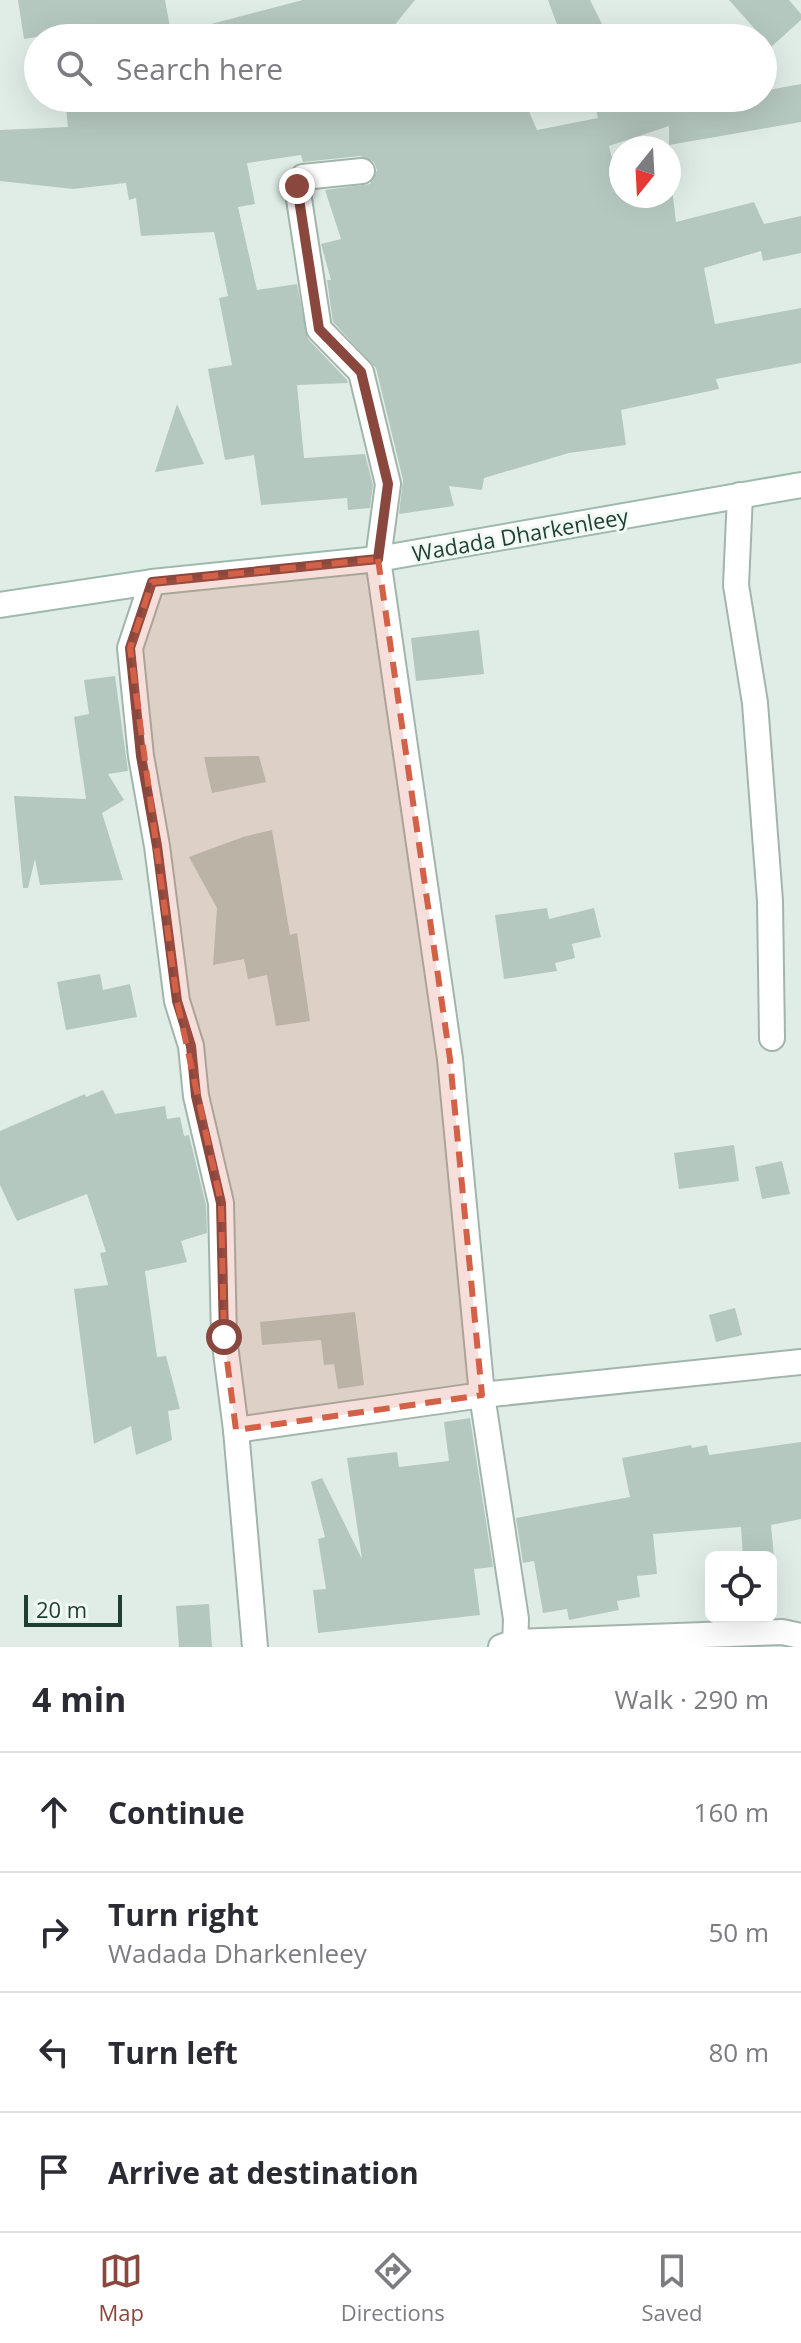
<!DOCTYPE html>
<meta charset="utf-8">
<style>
:root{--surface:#fff;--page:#f7f7f7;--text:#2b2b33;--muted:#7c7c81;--line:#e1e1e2;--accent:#8a473e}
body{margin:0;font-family:"Open Sans",sans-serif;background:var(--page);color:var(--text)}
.controls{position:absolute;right:24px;bottom:24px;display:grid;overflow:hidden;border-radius:12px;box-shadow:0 8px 32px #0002}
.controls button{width:72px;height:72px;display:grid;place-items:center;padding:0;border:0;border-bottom:2px solid var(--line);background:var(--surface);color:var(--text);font:40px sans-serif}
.compass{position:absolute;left:609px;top:136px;width:72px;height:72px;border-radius:50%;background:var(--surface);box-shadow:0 8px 32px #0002;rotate:198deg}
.scale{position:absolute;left:24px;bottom:20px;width:98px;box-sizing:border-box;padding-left:8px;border:4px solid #1f3f34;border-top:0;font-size:22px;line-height:28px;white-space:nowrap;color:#1f3f34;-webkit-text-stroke:6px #f1f9f4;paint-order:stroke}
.stop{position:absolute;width:24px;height:24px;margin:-18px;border:6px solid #8a473e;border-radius:50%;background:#fff}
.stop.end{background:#8a473e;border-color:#fff;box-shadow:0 2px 8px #0008}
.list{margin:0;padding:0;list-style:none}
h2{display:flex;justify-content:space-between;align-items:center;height:104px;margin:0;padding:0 32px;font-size:34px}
h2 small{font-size:26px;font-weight:400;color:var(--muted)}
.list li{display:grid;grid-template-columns:52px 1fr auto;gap:24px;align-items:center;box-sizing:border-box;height:120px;padding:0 32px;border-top:2px solid var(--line)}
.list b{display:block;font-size:30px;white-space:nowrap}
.list p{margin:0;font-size:26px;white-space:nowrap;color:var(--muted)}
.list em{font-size:26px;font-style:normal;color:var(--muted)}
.icon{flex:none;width:44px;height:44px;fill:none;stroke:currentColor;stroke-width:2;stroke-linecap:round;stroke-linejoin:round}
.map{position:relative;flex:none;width:801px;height:1647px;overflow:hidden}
.search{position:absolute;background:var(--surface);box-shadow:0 8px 32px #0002;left:24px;right:24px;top:24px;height:88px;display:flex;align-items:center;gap:20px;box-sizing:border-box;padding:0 28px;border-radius:44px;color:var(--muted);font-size:30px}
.sheet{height:584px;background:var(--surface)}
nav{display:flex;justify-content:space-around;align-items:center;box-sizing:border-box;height:112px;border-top:2px solid var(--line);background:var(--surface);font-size:22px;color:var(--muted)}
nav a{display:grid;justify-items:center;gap:4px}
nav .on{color:var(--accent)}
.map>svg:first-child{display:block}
</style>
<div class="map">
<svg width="801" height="1647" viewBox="0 0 801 1647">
<rect width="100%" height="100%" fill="#e0ede6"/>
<g fill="#b5c8bf">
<polygon points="18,0 165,0 172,38 131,38 129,27 81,38 79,30 24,39"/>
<polygon points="303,0 415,0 384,38 193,38 192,29"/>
<polygon points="548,0 590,0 609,38 562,38"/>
<polygon points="729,0 789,0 801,14 801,20 771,47"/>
<polygon points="801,84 801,122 669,145 669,126 609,146 621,196 669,196 669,188 672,188 676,222 754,202 764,224 801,216 801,253 763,261 761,251 704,268 715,324 801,308 801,363 716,379 719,389 621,410 626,445 569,453 484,478 482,490 449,486 454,506 399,514 403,480 376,368 333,322 327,280 331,280 321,244 341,239 325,190 370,184 377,170 374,162 360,156 303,162 301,155 247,163 255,204 238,207 257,290 297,284 308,339 347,380 348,383 297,385 304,458 365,454 373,485 370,508 348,510 347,498 261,505 254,455 225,460 208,369 232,365 219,298 228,296 214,232 141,236 136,198 129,200 126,183 73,189 0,181 0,130 68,127 66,108 115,104 115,110 192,98 523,98 537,130 598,118 593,98 763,98 763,91"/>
<polygon points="177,404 204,464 155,472"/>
<polygon points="479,630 484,674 416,681 411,638"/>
<polygon points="115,676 128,771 108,774 124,800 102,813 123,880 40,885 35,859 28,888 23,888 14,796 86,799 74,717 89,714 84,680"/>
<polygon points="259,756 266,782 212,793 204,757"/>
<polygon points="272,830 290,935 297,933 310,1021 276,1026 267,975 248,979 244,959 213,965 217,908 189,857 243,837"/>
<polygon points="547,908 549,919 594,908 601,937 572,944 575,958 555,963 557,971 504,979 495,915"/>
<polygon points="100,974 103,990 130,984 137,1017 66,1030 57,982"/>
<polygon points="103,1090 115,1114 165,1106 167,1119 180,1117 184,1136 189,1135 206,1205 207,1233 181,1241 187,1262 145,1271 157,1357 166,1356 180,1409 168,1411 172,1440 136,1455 131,1426 94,1444 74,1289 108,1285 100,1253 106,1252 87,1194 17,1221 0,1185 0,1131 85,1094 86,1097"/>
<polygon points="734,1145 739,1181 679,1189 674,1153"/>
<polygon points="782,1161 790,1194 762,1199 755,1167"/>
<polygon points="735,1308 742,1335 716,1342 709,1315"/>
<polygon points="355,1312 364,1385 338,1389 334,1364 324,1365 321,1340 262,1345 260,1322"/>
<polygon points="470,1418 493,1567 474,1569 480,1615 318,1633 313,1590 326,1589 318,1539 325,1537 311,1482 322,1478 362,1559 347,1458 397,1452 399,1467 449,1461 444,1422"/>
<polygon points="801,1442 801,1519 771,1525 774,1557 743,1557 741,1527 653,1534 657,1574 637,1576 640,1597 617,1601 619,1610 569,1620 567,1609 543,1613 534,1561 523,1563 516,1518 630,1497 622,1458 691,1445 692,1448 707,1445 709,1455"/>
<polygon points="209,1604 212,1647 179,1647 176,1606"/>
</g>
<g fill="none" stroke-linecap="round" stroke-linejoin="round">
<g stroke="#a2b5ad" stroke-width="28">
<g id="minor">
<polyline points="362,171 303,177 297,186 319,329 361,372 388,484 378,559 450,1059 482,1395 801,1362"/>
<polyline points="740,495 736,585 755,703 770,901 772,1038"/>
<polyline points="152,582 130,648 141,756 157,846 177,1001 191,1046 196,1096 221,1203 224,1337 236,1430 482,1395 516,1619 515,1647"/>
<polyline points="236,1430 255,1647"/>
<polyline points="501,1647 515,1642 782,1632 801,1636"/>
</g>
</g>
<g stroke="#9dbaad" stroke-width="28">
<polyline id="secondary" points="0,605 152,582 378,559 801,485"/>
</g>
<use href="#minor" stroke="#fff" stroke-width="24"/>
<use href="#secondary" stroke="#fff" stroke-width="24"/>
</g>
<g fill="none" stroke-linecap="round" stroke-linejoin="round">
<polyline stroke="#8a473e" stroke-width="10" points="224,1337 221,1203 196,1096 191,1046 177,1001 157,846 141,756 130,648 152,582 378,559 388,484 361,372 319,329 297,186"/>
</g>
<path fill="#d26147" fill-opacity="0.2" stroke="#d26147" stroke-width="6" stroke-dasharray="16 10" stroke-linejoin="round" d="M 378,559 L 450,1059 L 482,1395 L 236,1430 L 224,1337 L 221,1203 L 177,1001 L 130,648 L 152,582 Z"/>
<g text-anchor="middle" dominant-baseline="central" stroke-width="6" stroke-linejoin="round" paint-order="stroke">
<g font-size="22" fill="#1f3f34" stroke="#f1f9f4">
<text transform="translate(520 534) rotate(-10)">Wadada Dharkenleey</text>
</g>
</g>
</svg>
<div class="controls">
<button><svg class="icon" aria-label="locate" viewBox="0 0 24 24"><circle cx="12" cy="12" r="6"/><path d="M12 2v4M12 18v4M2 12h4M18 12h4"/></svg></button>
</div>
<svg class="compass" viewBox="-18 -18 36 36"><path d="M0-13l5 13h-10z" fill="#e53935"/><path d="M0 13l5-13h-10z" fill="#7c7c81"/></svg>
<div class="scale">20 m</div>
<div class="stop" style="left:224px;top:1337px"></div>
<div class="stop end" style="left:297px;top:186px"></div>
<div class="search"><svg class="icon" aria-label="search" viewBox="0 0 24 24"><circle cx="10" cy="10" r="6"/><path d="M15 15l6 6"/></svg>Search here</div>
</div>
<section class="sheet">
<h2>4 min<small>Walk · 290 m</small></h2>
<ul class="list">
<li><svg class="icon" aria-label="ahead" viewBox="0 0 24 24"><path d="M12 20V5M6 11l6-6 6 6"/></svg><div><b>Continue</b></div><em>160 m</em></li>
<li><svg class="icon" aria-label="right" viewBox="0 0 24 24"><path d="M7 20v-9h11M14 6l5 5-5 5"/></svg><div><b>Turn right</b><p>Wadada Dharkenleey</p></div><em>50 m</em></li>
<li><svg class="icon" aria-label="left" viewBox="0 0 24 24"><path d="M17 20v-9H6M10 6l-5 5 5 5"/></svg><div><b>Turn left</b></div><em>80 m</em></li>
<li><svg class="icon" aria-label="arrive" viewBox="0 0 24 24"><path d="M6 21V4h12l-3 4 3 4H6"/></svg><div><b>Arrive at destination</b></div></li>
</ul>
</section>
<nav>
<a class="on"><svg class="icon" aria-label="map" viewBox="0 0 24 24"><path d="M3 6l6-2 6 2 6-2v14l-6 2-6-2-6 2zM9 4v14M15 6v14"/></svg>Map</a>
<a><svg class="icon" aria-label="directions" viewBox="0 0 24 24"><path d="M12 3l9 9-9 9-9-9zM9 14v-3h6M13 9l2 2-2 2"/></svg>Directions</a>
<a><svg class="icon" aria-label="saved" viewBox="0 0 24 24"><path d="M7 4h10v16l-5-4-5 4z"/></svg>Saved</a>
</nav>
